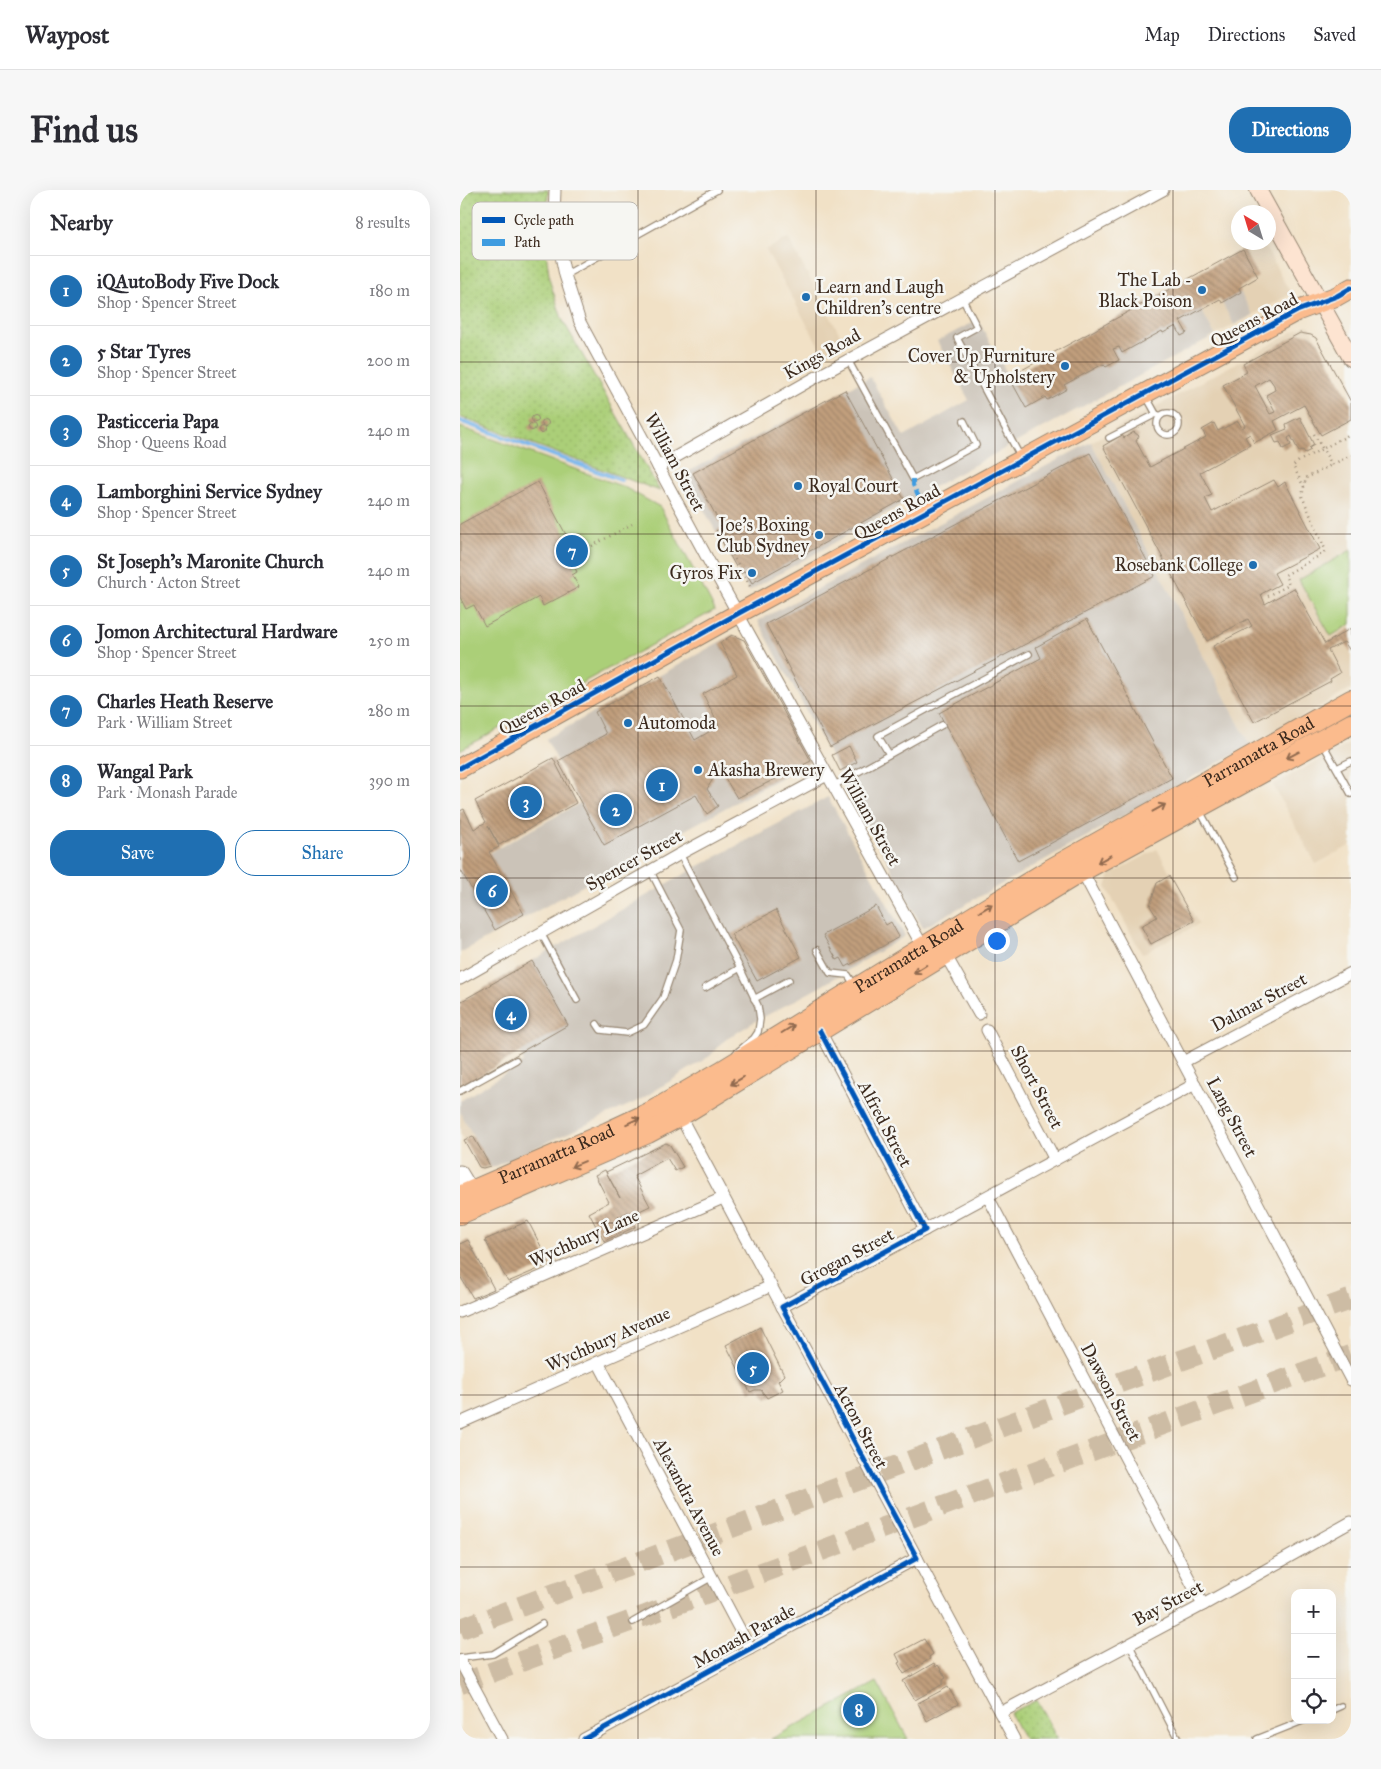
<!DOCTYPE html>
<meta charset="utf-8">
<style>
:root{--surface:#fff;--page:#f7f7f7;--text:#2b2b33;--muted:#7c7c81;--line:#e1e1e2;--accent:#1f6fb2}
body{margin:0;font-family:"IM FELL Great Primer",serif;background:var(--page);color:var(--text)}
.controls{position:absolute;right:15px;bottom:15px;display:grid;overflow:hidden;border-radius:10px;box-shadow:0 5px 20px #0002}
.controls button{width:45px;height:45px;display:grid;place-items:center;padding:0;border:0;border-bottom:1px solid var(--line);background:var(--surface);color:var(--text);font:25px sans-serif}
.compass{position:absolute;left:771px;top:15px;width:45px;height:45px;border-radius:50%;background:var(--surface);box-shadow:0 5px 20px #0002;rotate:322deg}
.you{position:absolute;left:536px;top:750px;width:18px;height:18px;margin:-12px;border:4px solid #fff;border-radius:50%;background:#1a73e8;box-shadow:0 0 0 8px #1a73e833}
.badge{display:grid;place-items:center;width:32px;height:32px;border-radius:50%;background:var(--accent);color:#fff;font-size:16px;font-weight:700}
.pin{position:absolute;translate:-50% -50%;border:2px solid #fff;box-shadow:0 1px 5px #0006}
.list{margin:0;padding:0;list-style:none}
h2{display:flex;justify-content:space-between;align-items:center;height:65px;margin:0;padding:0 20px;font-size:21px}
h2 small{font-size:16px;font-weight:400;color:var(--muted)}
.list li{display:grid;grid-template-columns:32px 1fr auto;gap:15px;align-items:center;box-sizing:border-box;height:70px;padding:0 20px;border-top:1px solid var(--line)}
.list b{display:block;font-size:19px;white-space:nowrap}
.list p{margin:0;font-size:16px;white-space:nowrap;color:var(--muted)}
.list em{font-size:16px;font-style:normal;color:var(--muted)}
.actions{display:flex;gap:10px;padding:15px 20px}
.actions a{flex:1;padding:11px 0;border:1px solid var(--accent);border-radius:20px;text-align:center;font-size:18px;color:var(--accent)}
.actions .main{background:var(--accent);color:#fff}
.icon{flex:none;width:28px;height:28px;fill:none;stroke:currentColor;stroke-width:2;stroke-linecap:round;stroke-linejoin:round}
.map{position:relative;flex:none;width:891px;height:1549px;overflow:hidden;border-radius:20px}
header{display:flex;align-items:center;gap:30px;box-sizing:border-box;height:70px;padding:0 25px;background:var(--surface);border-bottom:1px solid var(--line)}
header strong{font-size:24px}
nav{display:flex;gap:28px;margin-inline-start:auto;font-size:18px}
.intro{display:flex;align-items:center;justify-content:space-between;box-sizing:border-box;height:120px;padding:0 30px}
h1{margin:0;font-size:35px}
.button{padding:12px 22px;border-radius:20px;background:var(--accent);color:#fff;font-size:18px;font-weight:700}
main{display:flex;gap:30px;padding:0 30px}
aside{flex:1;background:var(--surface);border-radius:20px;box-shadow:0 5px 20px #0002}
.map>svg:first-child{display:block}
</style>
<header>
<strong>Waypost</strong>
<nav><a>Map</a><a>Directions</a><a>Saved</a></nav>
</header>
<div class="intro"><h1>Find us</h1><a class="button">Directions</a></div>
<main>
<aside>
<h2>Nearby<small>8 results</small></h2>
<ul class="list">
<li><span class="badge">1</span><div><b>iQAutoBody Five Dock</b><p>Shop · Spencer Street</p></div><em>180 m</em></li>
<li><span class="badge">2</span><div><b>5 Star Tyres</b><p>Shop · Spencer Street</p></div><em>200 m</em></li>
<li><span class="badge">3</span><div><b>Pasticceria Papa</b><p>Shop · Queens Road</p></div><em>240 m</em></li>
<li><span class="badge">4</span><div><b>Lamborghini Service Sydney</b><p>Shop · Spencer Street</p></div><em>240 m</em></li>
<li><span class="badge">5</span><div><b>St Joseph's Maronite Church</b><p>Church · Acton Street</p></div><em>240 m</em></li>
<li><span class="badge">6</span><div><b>Jomon Architectural Hardware</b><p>Shop · Spencer Street</p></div><em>250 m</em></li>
<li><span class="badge">7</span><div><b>Charles Heath Reserve</b><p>Park · William Street</p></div><em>280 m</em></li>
<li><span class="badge">8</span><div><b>Wangal Park</b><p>Park · Monash Parade</p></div><em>390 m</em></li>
</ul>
<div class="actions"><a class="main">Save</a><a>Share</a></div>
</aside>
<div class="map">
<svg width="891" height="1549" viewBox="0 0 891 1549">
<defs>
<pattern id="grass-dots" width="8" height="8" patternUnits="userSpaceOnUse" patternTransform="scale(1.25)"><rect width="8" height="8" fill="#abcf78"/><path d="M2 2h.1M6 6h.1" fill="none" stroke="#94b267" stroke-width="1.8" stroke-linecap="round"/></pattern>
<pattern id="building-back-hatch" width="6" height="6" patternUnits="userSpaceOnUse" patternTransform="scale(1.25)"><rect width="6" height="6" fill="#c19f7d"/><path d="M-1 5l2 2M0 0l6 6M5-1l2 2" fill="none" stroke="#9e8266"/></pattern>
</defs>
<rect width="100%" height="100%" fill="#f6f6f2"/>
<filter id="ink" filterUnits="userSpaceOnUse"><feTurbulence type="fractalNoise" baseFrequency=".02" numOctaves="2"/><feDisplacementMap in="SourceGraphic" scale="10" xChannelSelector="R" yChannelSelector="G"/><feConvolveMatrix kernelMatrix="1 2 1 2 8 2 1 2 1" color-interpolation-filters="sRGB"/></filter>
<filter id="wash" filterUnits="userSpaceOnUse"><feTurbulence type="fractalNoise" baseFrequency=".0096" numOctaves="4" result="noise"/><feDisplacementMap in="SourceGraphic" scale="20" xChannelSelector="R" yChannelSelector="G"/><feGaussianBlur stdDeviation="1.12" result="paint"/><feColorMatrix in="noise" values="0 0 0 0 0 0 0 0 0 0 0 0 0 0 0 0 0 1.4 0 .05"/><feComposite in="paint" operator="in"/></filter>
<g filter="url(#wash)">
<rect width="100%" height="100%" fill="#f1e1c6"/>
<g fill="#e4d1b4">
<polygon points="328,48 385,154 364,165 306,60"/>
<polygon points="795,53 803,53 831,104 793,125 763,70"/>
<polygon points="744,80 774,135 755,145 725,90"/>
<polygon points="846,135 850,136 891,212 891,499 790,555 631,252"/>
<polygon points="891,553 891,655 856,674 813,595"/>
<polygon points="697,659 739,734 682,764 646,697 650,685"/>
<polygon points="0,922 31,978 21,981 0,943"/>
</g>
<g fill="#cbc3b8">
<polygon points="763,70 793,125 774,135 744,80"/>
<polygon points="725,90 755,145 453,308 289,401 224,284 410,187 444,247 509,210 477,151 518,130 549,187"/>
<polygon points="631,252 790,555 463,738 298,431"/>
<polygon points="272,445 284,450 351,571 0,763 0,679 120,613 86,549"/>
<polygon points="368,607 445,746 358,798 294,832 265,850 250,866 180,910 31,978 0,922 0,911 64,872 60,863 0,812 235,678"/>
</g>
<g fill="url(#grass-dots)" stroke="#737c4b">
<polygon points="0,0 88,0 86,62 90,92 102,129 200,301 0,227"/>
<polygon points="577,1510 597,1549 564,1549 550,1523"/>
</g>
<g fill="#abcf78" stroke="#737c4b">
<polygon points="0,237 164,297 200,317 255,420 0,560"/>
<polygon points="891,360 891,434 871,446 839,390"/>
<polygon points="417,1492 448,1549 311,1549"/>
</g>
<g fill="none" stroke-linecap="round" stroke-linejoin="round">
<polyline stroke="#7ab7ed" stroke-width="4" points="0,231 161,290"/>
</g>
<g id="blocks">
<g fill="url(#building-back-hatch)" fill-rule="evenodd">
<polygon points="783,59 798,87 779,98 781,102 762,113 760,109 720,131 727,143 721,146 716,136 703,143 702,141 662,163 659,157 653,159 659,170 646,177 643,174 604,195 607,199 587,210 585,207 566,218 549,187"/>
<path d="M 840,143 L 851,145 L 856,148 L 891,212 L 891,229 L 861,245 L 844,215 L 814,231 L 818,240 L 794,253 L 790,244 L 785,247 L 790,255 L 740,282 L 752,305 L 745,308 L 752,322 L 814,290 L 818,297 L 825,292 L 860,359 L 814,383 L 820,394 L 801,404 L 805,414 L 834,398 L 865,454 L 891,438 L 891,462 L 884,452 L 868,460 L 880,483 L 870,489 L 871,491 L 794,532 L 753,456 L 792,436 L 788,429 L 747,451 L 643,256 L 662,245 L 664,248 L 674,242 L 679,246 L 676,251 L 690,277 L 746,247 L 742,240 L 754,233 L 758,241 L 778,231 L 782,238 L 785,236 L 763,195 L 787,182 L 783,174 ZM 809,188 L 814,195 L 815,200 L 806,205 L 815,222 L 810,224 L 795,196 Z"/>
<polygon points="385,200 444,309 292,393 285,381 280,384 256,341 262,337 233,283"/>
<circle cx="75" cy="229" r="3.5"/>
<polygon points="840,227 854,255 849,258 851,260 845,263 843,260 839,262 831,246 828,248 831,255 823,259 820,252 816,253 812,245 827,239 826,234"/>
<circle cx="85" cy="233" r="3.5"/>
<circle cx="72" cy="237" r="3.5"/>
<circle cx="82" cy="240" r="3.5"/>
<polygon points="630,263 695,386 370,557 306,434"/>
<polygon points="78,292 113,358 107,362 117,382 112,385 119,397 83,416 79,407 25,436 14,415 6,419 0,407 0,334"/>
<polygon points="627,429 712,588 558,671 479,523 581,468 576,457"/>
<polygon points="272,445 284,450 351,571 277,608 259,578 251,583 254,587 247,599 258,616 247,624 236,605 144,655 98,571 146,544 135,522 200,486 235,550 259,536 243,504 277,485 260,453"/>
<polygon points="389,556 397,572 380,581 372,565"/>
<polygon points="93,568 116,613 39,655 28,636 39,657 29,662 64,724 35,740 0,679 0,621 4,619 14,639 26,632 15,611"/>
<polygon points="709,686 734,731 691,754 681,736 697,727 690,716 697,693"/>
<polygon points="416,716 426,735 431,732 439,747 386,777 381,768 377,770 363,745"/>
<polygon points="316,720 341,767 297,791 271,744"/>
<polygon points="72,771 108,835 0,897 0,812"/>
<polygon points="13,946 30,976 23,978 19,977 4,950"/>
<polygon points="206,953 210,955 223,977 215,981 207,968 174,986 190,1016 169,1026 168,1022 158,1027 159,1030 169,1026 175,1037 144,1051 129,1023 149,1012 135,985 145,980 160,1008 146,982"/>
<polygon points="68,1031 90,1074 48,1092 25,1050"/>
<polygon points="8,1050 34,1099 13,1108 0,1086 0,1054"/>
<polygon points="300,1137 324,1185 318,1191 323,1200 307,1208 301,1200 295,1200 290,1202 266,1155"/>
<polygon points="464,1449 473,1464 469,1467 470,1469 444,1484 438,1473 440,1472 436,1464"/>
<polygon points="474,1473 476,1477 478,1475 486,1488 483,1490 483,1494 455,1510 443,1491"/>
<polygon points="488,1497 498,1514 467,1531 458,1513"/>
</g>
</g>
</g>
<g filter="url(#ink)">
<use href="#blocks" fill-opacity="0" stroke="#968672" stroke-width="1"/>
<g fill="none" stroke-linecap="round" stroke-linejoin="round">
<g stroke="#cdbca4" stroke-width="21" stroke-dasharray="21 11" stroke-linecap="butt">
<polyline points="0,1439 653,1195 891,1109"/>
<polyline points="0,1494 891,1165"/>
</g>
<g stroke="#968672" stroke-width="8">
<g id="service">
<polyline points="105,85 257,0"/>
<polyline points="502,108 517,137 497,148 561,268"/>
<polyline points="388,170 453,289 516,255 504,231"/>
<polyline points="686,206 696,224 699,225"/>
<circle cx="708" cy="234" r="11"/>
<polyline points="649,248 696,224"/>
<polyline points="863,554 891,604"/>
<polyline points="429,564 418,546 569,464"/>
<polyline points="877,578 891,571"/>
<polyline points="373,596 482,535"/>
<polyline points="740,621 776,687"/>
<polyline points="220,664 280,778 298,816 300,829 298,842 294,848 276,863"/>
<polyline points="81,743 117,810"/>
<polyline points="357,760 370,783 388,785 395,796"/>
<polyline points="245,798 280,778"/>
<polyline points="294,809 329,790"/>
<polyline points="137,834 141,840 167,843 184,835 203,808 216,770 221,740 190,680"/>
<polyline points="0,901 56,870"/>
<polyline points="173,1432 252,1387"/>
<polyline points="669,1454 718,1549"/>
<polyline points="0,1468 33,1464 82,1434"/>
<polyline points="872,1520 881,1516"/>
<polyline points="797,1549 845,1530"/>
</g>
</g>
<g stroke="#968672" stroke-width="13">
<g id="minor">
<polyline points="95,0 94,28 96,42 105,85 120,132 252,377 463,757"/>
<polyline points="198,277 351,190 703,0"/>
<polyline points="622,681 891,1190"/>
<polyline points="485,764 519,824"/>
<polyline points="0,789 220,664 367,585"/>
<polyline points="527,840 595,970"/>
<polyline points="360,841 465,1040"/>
<polyline points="723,872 891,783"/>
<polyline points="220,926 554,1549"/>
<polyline points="528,1007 743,1415"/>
<polyline points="322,1117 735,894"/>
<polyline points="0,1122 263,1008"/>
<polyline points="138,1172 290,1459"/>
<polyline points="0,1233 311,1096"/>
<polyline points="0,1471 42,1549"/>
<polyline points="540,1523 743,1415 891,1332"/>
<polyline points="124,1549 457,1368"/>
</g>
</g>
<g stroke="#968672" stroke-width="17">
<polyline id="tertiary" points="0,983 11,1001"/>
</g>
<g stroke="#968672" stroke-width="18">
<polyline id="secondary" points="798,0 891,168"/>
</g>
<g stroke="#968672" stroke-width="21">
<polyline id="primary" points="0,578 279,423 837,121 877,106 891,98"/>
</g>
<g stroke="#968672" stroke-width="22">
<g id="trunk">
<path id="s1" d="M 0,1006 L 148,942 L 191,922 L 260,882 L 589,680 L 891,510"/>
<polyline points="0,1024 188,943 220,926 622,681 891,534"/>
</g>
</g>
<g stroke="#968672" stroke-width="2.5" stroke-dasharray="1 4" stroke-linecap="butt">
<polyline points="854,244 872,275"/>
<polyline points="844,297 833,276 839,271 885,247 891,243"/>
<polyline points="265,344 262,346 291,398"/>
<polyline points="110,368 172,334"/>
<polyline points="808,406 829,395 825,385 864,363 865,359 842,306 846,288 891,265"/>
</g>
<use href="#service" stroke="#fff" stroke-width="5.5"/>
<use href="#minor" stroke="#fff" stroke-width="11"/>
<use href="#tertiary" stroke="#fff" stroke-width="15"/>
<use href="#secondary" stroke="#fde4d1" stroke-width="16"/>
<use href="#primary" stroke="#fbbb8d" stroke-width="19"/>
<use href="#trunk" stroke="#fbbb8d" stroke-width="20"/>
<polyline stroke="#3f9ce0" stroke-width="4" stroke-dasharray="8 4" stroke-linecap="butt" points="453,289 453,295 460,309"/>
<g stroke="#f6f6f2" stroke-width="8">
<g id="cycleway">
<polyline points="0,578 279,423 837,121 877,106 891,98"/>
<polyline points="124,1549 457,1368 322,1117 465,1040 360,841"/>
</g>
</g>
<use href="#cycleway" stroke="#0057b8" stroke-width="5"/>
</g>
<defs><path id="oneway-shaft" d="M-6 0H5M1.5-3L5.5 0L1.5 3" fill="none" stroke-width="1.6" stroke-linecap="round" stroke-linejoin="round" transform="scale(1.25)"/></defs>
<g stroke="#916b50">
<use href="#oneway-shaft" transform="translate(833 565) rotate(152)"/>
<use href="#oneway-shaft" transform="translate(699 618) rotate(-29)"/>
<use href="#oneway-shaft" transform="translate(644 669) rotate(151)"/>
<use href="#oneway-shaft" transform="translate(526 718) rotate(-31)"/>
<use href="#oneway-shaft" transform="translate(460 779) rotate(148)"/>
<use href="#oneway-shaft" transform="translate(328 839) rotate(-32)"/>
<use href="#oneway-shaft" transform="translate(277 891) rotate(149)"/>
<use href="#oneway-shaft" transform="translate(173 931) rotate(-25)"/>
<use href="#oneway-shaft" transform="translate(118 974) rotate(157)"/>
</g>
</g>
<path fill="none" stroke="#3b2a1e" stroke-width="1" stroke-opacity="0.55" d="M 178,0 L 178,1549M 356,0 L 356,1549M 535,0 L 535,1549M 713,0 L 713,1549M 0,172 L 891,172M 0,344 L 891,344M 0,516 L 891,516M 0,688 L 891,688M 0,861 L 891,861M 0,1033 L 891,1033M 0,1205 L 891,1205M 0,1377 L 891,1377"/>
<g fill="#1f6fb2" stroke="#f6f6f2" stroke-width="2">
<circle cx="742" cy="100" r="5"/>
<circle cx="346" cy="107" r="5"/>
<circle cx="605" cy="176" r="5"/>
<circle cx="338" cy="296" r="5"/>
<circle cx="359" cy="345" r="5"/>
<circle cx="793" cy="375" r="5"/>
<circle cx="292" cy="383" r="5"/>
<circle cx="168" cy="533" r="5"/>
<circle cx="238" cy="580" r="5"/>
</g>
<g text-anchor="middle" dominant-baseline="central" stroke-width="5" stroke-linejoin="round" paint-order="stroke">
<g font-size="18" fill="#3b2a1e" stroke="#f6f6f2" text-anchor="end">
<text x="732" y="90">The Lab -<tspan x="732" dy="21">Black Poison</tspan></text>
<text x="356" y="97" text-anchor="start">Learn and Laugh<tspan x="356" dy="21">Children's centre</tspan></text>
<text x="595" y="166">Cover Up Furniture<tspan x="595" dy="21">&amp; Upholstery</tspan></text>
<text x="348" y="296" text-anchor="start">Royal Court</text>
<text x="349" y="335">Joe's Boxing<tspan x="349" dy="21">Club Sydney</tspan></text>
<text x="783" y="375">Rosebank College</text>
<text x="282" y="383">Gyros Fix</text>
<text x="178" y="533" text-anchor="start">Automoda</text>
<text x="248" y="580" text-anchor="start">Akasha Brewery</text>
</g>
<g font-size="18" fill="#3b2a1e" stroke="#f6f6f2">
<text transform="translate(794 130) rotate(-28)">Queens Road</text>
<text transform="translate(362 164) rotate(-29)">Kings Road</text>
<text transform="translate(215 272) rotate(62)">William Street</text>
<text transform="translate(437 322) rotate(-29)">Queens Road</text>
<text transform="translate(82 517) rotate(-29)">Queens Road</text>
<text stroke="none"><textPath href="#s1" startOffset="915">Parramatta Road</textPath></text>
<text transform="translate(410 627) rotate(61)">William Street</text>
<text transform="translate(174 670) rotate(-29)">Spencer Street</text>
<text stroke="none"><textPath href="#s1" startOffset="510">Parramatta Road</textPath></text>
<text transform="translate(799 812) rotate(-28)">Dalmar Street</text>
<text transform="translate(577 897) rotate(62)">Short Street</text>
<text transform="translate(772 927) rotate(62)">Lang Street</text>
<text transform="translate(425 934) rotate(62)">Alfred Street</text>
<text stroke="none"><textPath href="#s1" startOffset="105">Parramatta Road</textPath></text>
<text transform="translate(124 1048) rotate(-24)">Wychbury Lane</text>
<text transform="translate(387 1067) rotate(-28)">Grogan Street</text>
<text transform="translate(148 1149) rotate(-24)">Wychbury Avenue</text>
<text transform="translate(651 1202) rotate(62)">Dawson Street</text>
<text transform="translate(401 1236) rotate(62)">Acton Street</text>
<text transform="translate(229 1307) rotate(62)">Alexandra Avenue</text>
<text transform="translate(708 1413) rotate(-28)">Bay Street</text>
<text transform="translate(284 1446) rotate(-29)">Monash Parade</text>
</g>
</g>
<rect x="12" y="12" width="166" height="58" rx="8" fill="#f6f6f2" stroke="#beb9b2" stroke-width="1"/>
<rect x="22" y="27" width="23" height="6" fill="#0057b8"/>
<rect x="22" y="49" width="23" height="7" fill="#3f9ce0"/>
<g font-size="14" fill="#3b2a1e">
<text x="54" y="35">Cycle path</text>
<text x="54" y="57">Path</text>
</g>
</svg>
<div class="controls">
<button>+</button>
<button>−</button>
<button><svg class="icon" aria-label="locate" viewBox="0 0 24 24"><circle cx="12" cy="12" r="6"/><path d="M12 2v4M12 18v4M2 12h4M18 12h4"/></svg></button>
</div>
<svg class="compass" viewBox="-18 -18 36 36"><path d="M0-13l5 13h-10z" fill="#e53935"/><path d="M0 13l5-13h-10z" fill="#7c7c81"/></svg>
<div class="you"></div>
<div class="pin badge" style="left:202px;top:595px">1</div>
<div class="pin badge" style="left:156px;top:620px">2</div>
<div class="pin badge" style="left:66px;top:612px">3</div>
<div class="pin badge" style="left:51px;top:824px">4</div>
<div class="pin badge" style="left:293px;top:1178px">5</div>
<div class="pin badge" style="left:32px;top:701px">6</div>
<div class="pin badge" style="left:112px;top:361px">7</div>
<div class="pin badge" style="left:399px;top:1520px">8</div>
</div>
</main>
